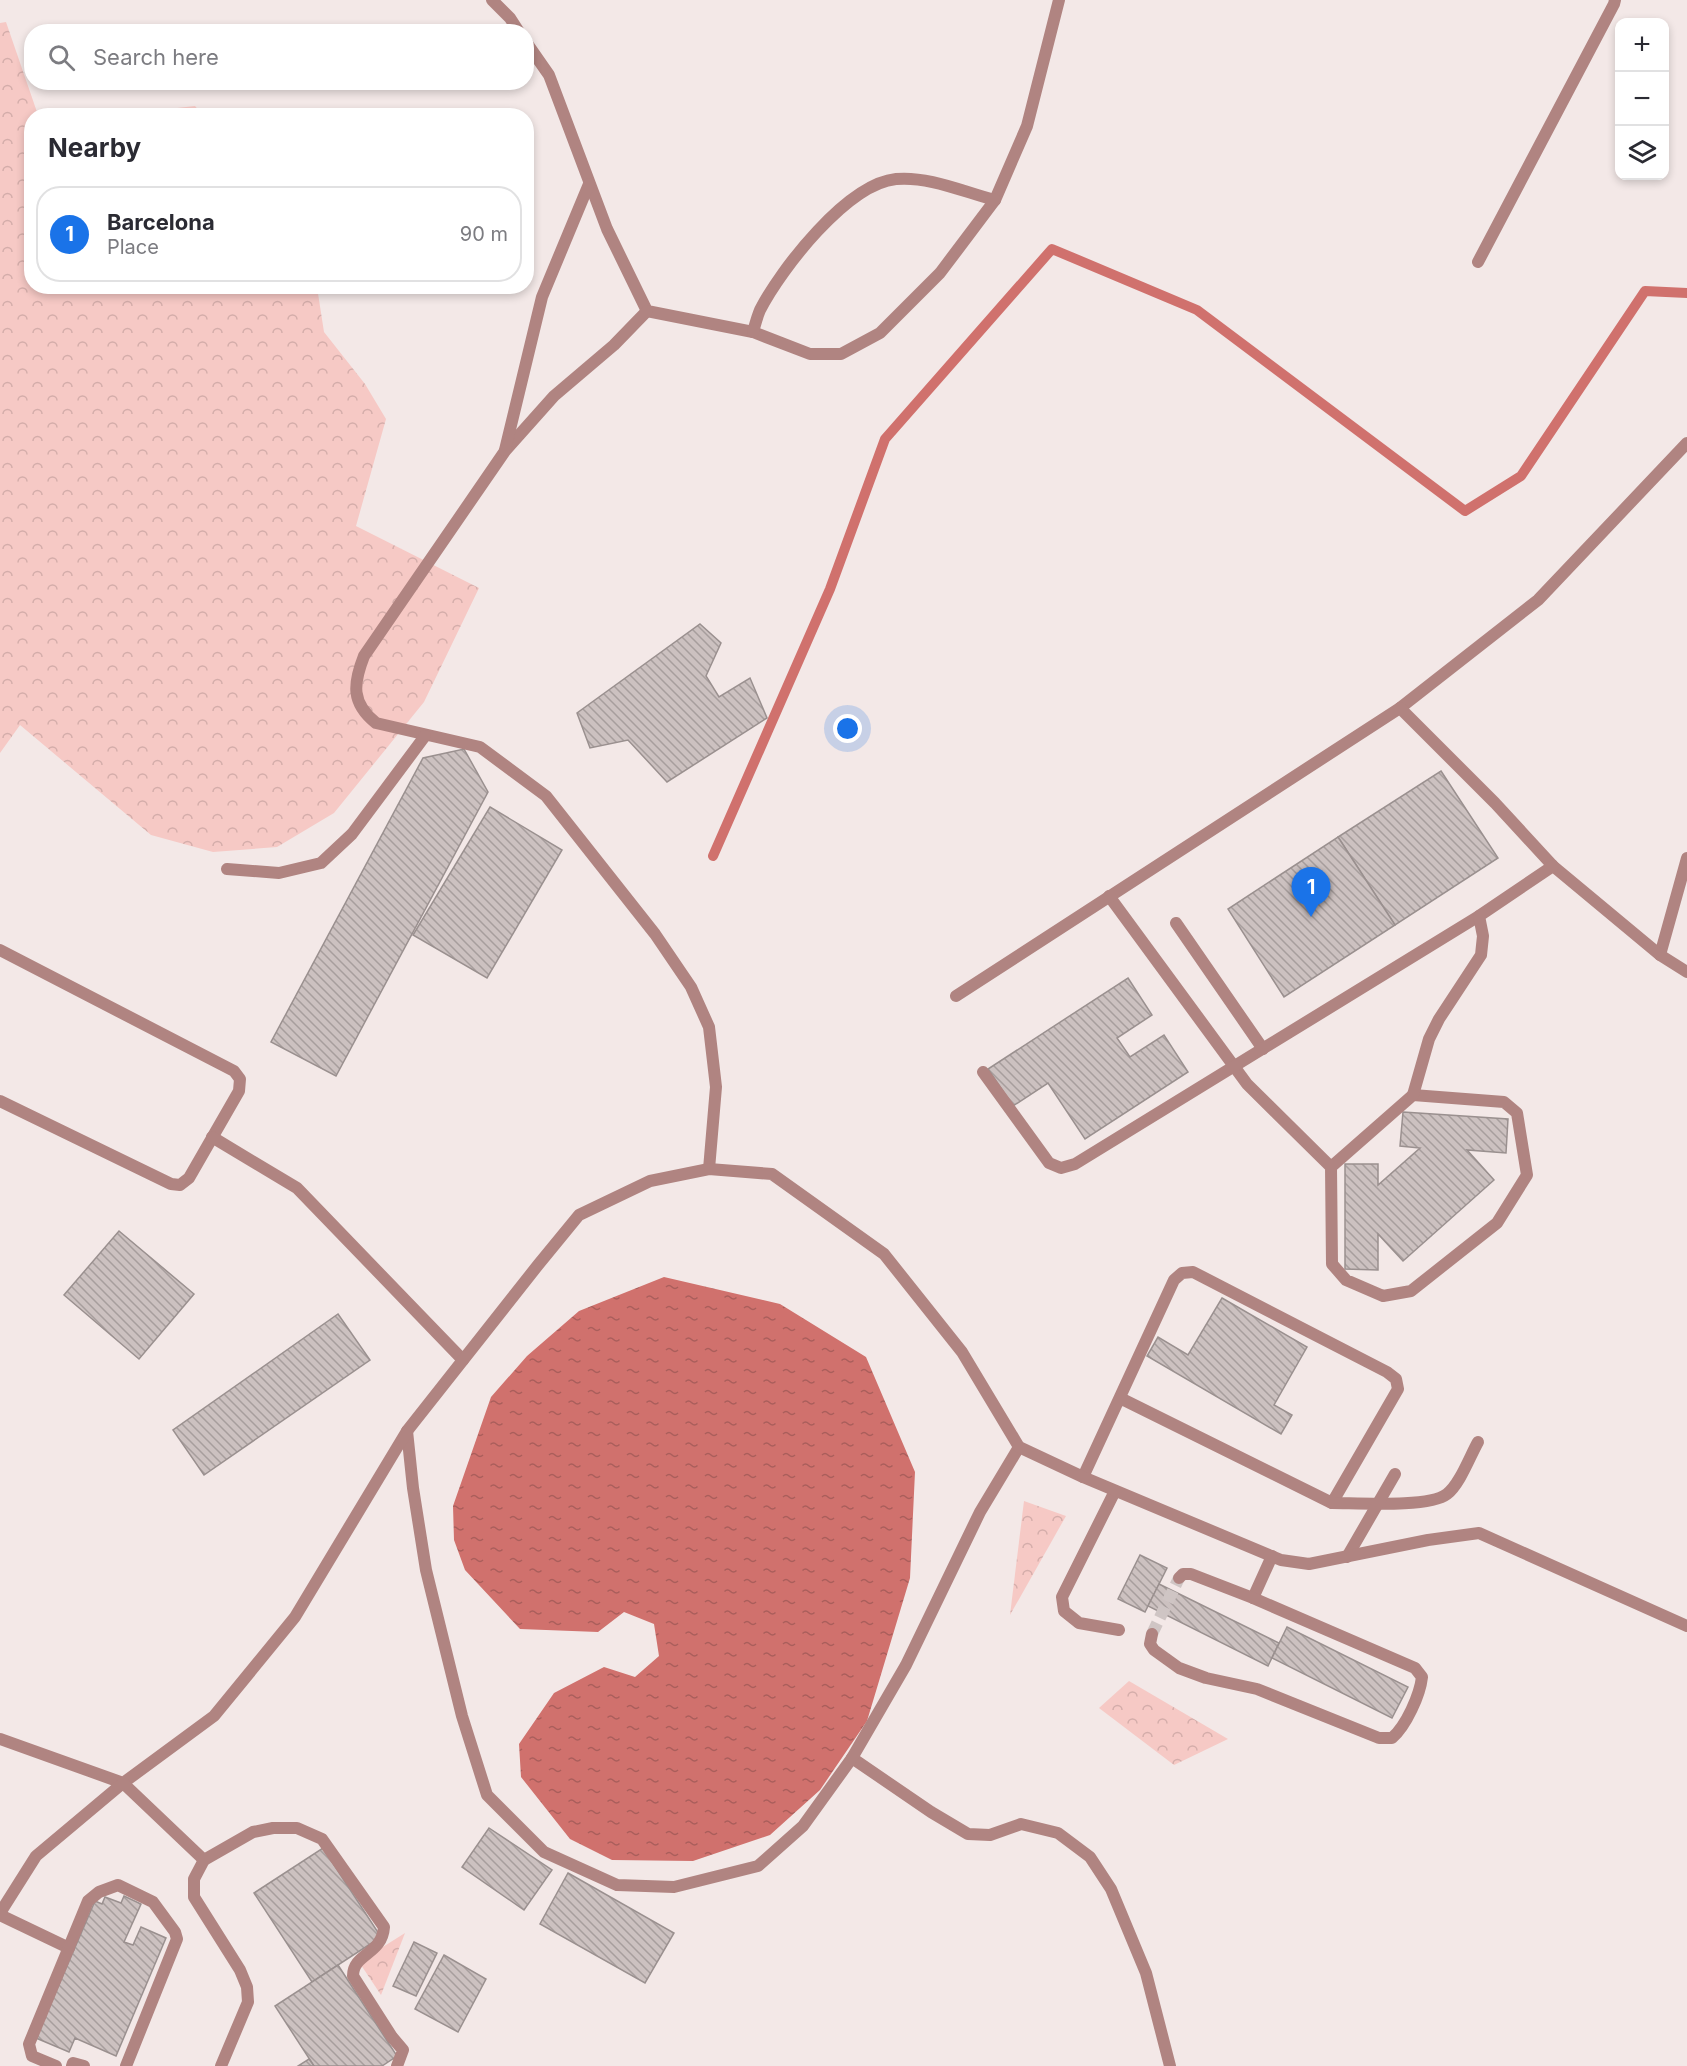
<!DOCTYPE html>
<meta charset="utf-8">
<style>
:root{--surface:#fff;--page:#f2f2f3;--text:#2b2b33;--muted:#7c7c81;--line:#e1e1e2;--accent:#1a73e8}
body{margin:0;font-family:Inter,sans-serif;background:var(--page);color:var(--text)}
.controls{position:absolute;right:18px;top:18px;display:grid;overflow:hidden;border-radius:12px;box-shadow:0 3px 9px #0003}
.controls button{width:54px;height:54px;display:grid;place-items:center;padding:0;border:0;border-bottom:2px solid var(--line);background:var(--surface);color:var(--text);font:30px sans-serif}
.you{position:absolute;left:848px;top:729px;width:21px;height:21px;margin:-15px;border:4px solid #fff;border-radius:50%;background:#1a73e8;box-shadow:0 0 0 9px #1a73e833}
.badge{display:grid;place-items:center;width:39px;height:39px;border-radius:50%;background:var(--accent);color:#fff;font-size:20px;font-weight:700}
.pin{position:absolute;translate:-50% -50px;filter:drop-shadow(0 2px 3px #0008)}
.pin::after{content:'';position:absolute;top:32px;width:21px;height:18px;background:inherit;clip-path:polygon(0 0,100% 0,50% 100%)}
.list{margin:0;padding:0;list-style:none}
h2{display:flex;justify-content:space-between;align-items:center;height:78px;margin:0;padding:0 24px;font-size:26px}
h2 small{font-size:20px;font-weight:400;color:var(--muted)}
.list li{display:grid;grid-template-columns:39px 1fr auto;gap:18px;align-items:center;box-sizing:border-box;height:96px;margin:0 12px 12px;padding:0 12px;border:2px solid var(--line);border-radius:24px}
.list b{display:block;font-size:22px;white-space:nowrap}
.list p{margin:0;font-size:20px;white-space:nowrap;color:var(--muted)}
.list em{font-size:20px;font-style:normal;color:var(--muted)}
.icon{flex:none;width:33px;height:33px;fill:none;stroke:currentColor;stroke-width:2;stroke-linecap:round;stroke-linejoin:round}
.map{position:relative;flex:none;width:1687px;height:2066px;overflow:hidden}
.search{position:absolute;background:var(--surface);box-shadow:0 3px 9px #0003;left:24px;top:24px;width:510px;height:66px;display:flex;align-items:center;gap:15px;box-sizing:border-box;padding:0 21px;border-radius:24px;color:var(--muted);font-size:22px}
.panel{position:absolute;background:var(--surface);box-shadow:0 3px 9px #0003;left:24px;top:108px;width:510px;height:186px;border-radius:24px}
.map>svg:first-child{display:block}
</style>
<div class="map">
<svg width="1687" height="2066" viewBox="0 0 1687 2066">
<defs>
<pattern id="park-crowns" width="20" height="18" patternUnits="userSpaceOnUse" patternTransform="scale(1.5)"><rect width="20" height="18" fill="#f6c9c5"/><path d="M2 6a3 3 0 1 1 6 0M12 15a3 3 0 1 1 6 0" fill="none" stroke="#d4adaa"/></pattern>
<pattern id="water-ripples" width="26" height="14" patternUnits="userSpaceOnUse" patternTransform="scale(1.5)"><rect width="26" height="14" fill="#d0716d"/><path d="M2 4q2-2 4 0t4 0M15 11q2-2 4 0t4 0" fill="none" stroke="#aa5e5b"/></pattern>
<pattern id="building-back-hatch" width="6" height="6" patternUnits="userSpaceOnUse" patternTransform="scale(1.5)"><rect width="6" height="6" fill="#ccc1c0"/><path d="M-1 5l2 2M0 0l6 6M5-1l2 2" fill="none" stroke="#a79e9d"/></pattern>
</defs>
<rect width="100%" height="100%" fill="#f3e8e7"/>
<g fill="url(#park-crowns)">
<polygon points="6,22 38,115 32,116 32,286 317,287 324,332 365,384 386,419 356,526 479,588 424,702 334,813 277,847 213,852 151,835 20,725 0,753 0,23"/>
<polygon points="195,106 203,115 114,115"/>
<polygon points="1024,1501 1066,1516 1010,1615"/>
<polygon points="1129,1681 1228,1739 1174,1765 1099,1708"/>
<polygon points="405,1933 381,1995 359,1962"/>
</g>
<polygon fill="url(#water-ripples)" points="664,1277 780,1304 866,1357 915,1472 910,1578 867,1721 820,1790 770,1835 693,1861 612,1860 570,1839 521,1777 519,1744 554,1693 604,1667 635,1677 659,1656 654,1624 624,1612 598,1632 520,1629 465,1570 454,1540 453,1506 491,1397 527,1356 579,1311"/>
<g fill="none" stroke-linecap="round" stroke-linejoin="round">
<polyline stroke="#d0716d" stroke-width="10" points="713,856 830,589 885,439 1052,249 1197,310 1465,511 1521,476 1645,291 1687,293"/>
</g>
<g fill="url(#building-back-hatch)" stroke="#9a908f" stroke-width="1.5">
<polygon points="700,624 721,643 706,676 719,697 750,678 767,718 667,782 628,740 590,748 577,713"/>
<polygon points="464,749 488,792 336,1076 271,1042 423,758"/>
<polygon points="1441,771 1498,858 1395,925 1338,837"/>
<polygon points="490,807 562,850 487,978 413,935"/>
<polygon points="1338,837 1395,925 1284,997 1228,909"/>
<polygon points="1128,978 1152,1015 1117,1038 1130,1057 1164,1035 1188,1072 1085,1139 1048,1083 1013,1106 988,1069"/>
<polygon points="1403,1112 1508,1119 1506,1153 1467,1150 1494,1180 1403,1261 1378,1234 1378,1270 1345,1269 1345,1164 1378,1164 1378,1185 1420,1148 1400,1146"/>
<polygon points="119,1231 194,1294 139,1359 64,1295"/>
<polygon points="1222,1298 1307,1347 1274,1405 1292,1415 1281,1434 1147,1356 1158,1337 1188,1355"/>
<polygon points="338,1314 370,1360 204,1475 173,1430"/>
<polygon points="1140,1555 1167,1568 1145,1612 1118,1599"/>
<polygon points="1159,1584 1279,1643 1268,1666 1148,1606"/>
<polygon points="1287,1627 1408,1687 1392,1718 1272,1658"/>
<polygon points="489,1828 552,1870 524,1910 462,1867"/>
<polygon points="323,1848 381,1937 312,1982 254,1893"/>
<polygon points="568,1873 674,1933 645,1983 540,1924"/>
<polygon points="124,1896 141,1904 124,1942 133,1945 141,1927 166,1938 116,2056 75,2038 69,2052 36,2038 95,1901 102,1904 105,1897 121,1903"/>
<polygon points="414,1942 437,1953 416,1996 393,1986"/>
<polygon points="444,1955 486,1979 458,2032 415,2009"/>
<polygon points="338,1965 397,2056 382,2066 314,2066 275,2006"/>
<polygon points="309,2059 314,2066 298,2066"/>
</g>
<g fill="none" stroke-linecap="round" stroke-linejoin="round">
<polyline stroke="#cfc5c4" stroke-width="12" stroke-dasharray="12 6" stroke-linecap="butt" points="1152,1634 1179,1578"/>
<polyline stroke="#b08481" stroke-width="12" points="852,1758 931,1812 968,1834 990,1835 1021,1824 1058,1833 1090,1857 1111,1889 1146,1973 1170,2066"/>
<g stroke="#b08481" stroke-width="12">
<polyline points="492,0 510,18 519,32"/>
<polyline points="526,42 549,75 607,229 647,311 753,332 810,354 841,354 880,333 940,273 995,200 1027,126 1059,0"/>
<polyline points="1478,262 1614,4 1615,0"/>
<path d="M 647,311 L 614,345 L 554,396 L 505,451 L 364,656 C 353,684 351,703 376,723 L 480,747 L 546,796 L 655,934 L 691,987 L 709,1027 L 716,1087 L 709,1169"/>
<path d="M 753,332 C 755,325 757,317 760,310 C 781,269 847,184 896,179 C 929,176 964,192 995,200"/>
<polyline points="505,450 542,297 589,184"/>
<polyline points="1400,708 1538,600 1687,443"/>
<polyline points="227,869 279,873 321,863 352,834 425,736"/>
<polyline points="1109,896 1247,1084 1331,1167 1413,1095 1504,1102 1517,1113 1527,1175 1497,1223 1411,1291 1383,1296 1346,1280 1332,1264 1331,1167"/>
<polyline points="1176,923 1263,1049"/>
<polyline points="0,950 234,1071 240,1079 239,1091 189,1178 180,1185 171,1184 0,1101"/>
<polyline points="1660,955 1687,858"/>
<polyline points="956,996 1400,708 1495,803 1553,866 1660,955 1687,972"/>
<polyline points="983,1072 1049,1163 1061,1168 1075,1164 1479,916"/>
<polyline points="1413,1095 1429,1039 1439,1019 1481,955 1483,936 1479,916 1553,866"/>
<polyline points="212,1137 297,1188 463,1360"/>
<polyline points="407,1431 413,1488 426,1570 462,1716 487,1795 544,1852 617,1885 674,1887 758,1866 803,1826 852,1758 906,1665 980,1512 1019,1447"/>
<polyline points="1083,1477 1174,1280 1182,1273 1193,1272 1387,1372 1396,1379 1398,1389 1332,1503 1120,1398"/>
<polyline points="1115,1491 1062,1597 1064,1611 1079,1623 1119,1630"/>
<path d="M 1332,1503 C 1357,1503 1429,1508 1447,1494 C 1460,1484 1470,1456 1478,1442"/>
<polyline points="1347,1557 1395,1474"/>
<polyline points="1253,1598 1272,1556"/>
<path d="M 1152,1634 L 1150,1644 L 1154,1650 L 1179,1668 L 1206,1678 L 1257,1689 L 1379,1738 L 1392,1738 C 1406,1726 1420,1695 1422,1677 L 1415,1668 L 1253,1598 L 1191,1574 L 1183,1574 L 1179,1578"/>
<polyline points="0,1739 123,1783 214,1716 295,1617 407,1431 538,1265 579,1215 650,1181 709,1169 772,1174 884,1254 962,1352 1019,1447 1083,1477 1281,1560 1309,1564 1428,1540 1479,1533 1687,1626"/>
<polyline points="0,1913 36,1856 123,1783 204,1860"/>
<polyline points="0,1915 69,1948"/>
<polyline points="56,2066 32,2056 29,2044 88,1901 99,1892 118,1885 153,1902 175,1932 177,1939 126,2066"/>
<polyline points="72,2066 73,2063 84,2066"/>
<path d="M 221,2066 L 248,2002 L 247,1987 L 240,1970 L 194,1897 L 194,1879 L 204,1860 L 253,1832 L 273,1828 L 297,1828 L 322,1839 L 384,1927 C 382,1955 353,1953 353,1976 L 392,2037 L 403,2050 L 397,2066"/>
</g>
</g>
</svg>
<div class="controls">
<button>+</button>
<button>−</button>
<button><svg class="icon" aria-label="layers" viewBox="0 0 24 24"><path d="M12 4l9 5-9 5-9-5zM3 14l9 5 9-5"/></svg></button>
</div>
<div class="you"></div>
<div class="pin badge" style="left:1311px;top:917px">1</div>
<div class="search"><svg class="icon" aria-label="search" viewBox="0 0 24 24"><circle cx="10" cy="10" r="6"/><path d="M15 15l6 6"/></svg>Search here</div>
<section class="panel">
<h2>Nearby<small></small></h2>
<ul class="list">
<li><span class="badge">1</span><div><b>Barcelona</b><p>Place</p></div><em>90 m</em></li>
</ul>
</section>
</div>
